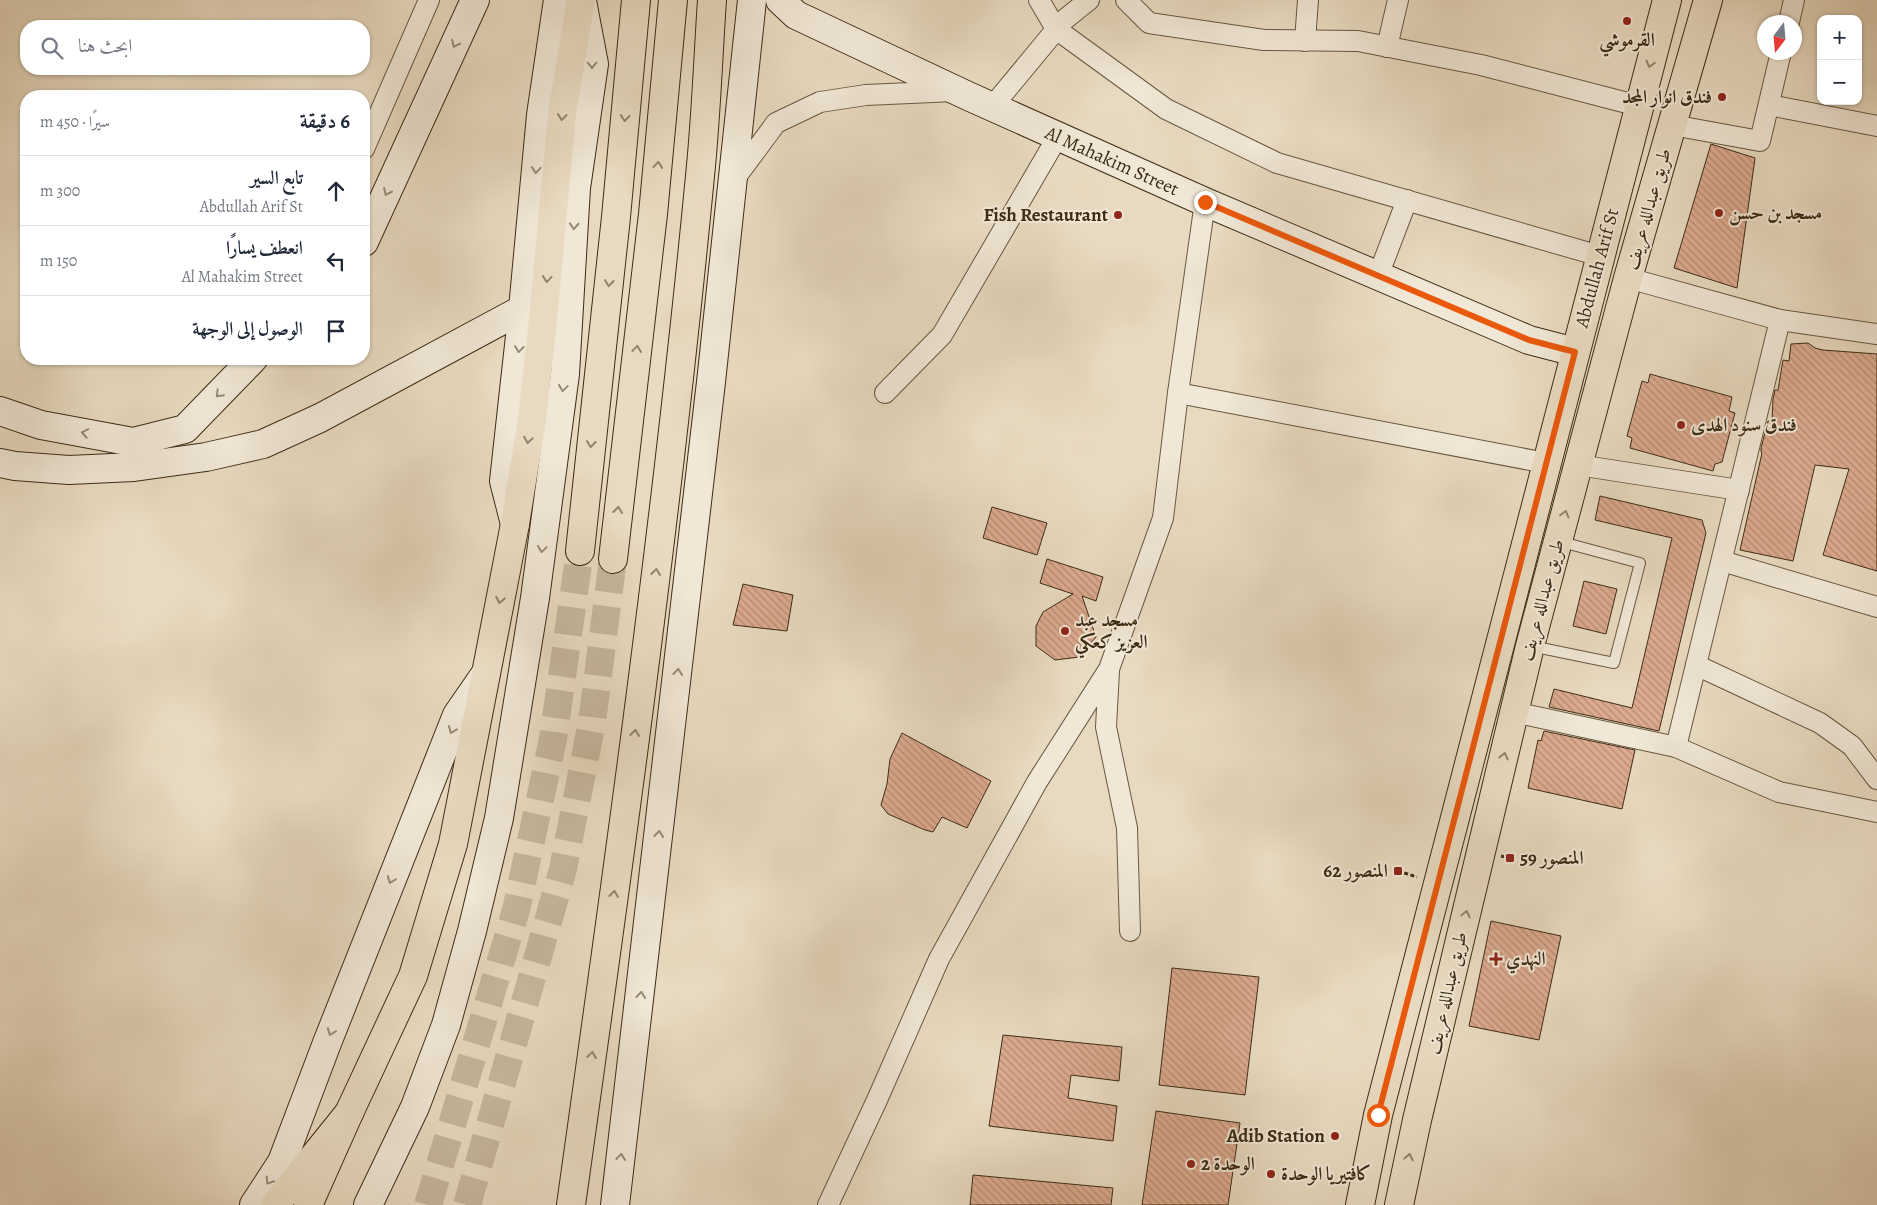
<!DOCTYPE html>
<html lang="ar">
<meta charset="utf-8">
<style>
:root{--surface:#fff;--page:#f2f2f3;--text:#1f2937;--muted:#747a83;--line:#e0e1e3}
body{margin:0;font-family:Alegreya,Amiri,serif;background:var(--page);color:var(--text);direction:rtl}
.controls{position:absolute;right:15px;top:15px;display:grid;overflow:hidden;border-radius:10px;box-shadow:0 1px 4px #0004}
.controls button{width:45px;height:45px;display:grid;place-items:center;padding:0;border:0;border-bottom:1px solid var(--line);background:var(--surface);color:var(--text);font:25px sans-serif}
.compass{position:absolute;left:1757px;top:15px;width:45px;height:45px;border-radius:50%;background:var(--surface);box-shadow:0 1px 4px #0004;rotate:196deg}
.stop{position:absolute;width:15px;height:15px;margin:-11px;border:4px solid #ea580c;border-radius:50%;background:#fff}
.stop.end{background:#ea580c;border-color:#fff;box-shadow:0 1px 5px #0008}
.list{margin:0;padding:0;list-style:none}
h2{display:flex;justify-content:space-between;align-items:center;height:65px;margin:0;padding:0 20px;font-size:21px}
h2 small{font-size:16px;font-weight:400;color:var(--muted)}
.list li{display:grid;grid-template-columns:32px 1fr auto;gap:15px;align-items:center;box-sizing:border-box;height:70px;padding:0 20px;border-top:1px solid var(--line)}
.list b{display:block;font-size:19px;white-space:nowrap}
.list p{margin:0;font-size:16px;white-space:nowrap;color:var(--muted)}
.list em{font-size:16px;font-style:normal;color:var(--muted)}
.icon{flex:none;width:28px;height:28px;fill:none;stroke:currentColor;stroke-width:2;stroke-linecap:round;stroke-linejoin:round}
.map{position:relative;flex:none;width:1877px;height:1205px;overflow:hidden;direction:ltr}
.search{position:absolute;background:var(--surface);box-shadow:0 1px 4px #0004;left:20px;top:20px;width:350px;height:55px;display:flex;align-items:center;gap:12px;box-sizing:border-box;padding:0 18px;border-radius:20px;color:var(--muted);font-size:19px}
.panel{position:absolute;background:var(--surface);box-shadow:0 1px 4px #0004;left:20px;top:90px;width:350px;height:275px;border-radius:20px;direction:rtl}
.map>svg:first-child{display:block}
</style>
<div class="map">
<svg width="1877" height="1205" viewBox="0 0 1877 1205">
<defs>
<pattern id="building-back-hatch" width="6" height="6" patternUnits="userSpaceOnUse" patternTransform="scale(1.25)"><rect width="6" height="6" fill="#dcaa8e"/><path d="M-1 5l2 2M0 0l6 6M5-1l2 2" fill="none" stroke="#b48b73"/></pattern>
</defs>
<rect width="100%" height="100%" fill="#e8dac0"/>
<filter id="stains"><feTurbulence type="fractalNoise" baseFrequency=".004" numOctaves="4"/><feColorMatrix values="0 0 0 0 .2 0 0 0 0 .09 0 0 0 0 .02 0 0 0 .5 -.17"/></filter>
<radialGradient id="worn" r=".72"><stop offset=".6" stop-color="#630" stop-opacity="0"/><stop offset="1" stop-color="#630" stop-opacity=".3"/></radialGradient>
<g fill="url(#building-back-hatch)" stroke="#3d2c15">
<polygon points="1711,144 1755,158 1737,288 1674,268"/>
<polygon points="1808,343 1815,348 1823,350 1877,354 1877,571 1823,555 1849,469 1815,465 1793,561 1740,550 1762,453 1761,452 1761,448 1768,421 1772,422 1773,399 1775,390 1778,390 1783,360 1789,361 1791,344"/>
<polygon points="1650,374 1732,397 1729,411 1735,413 1722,462 1715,464 1713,471 1630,448 1632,438 1627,436 1642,381 1648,383"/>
<polygon points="1600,496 1702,520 1706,533 1659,731 1549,707 1554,689 1632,708 1672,538 1595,520"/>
<polygon points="992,507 1047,523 1037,555 983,538"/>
<polygon points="1047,559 1103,577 1096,601 1082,596 1096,637 1079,657 1055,660 1036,646 1036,626 1043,612 1073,594 1040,583"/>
<polygon points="1584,581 1617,589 1606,634 1573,626"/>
<polygon points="743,584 793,595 787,631 733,625"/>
<polygon points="1544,731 1635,750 1622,809 1528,788 1538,740 1541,741"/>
<polygon points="902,733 991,781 967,828 942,817 933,832 925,830 888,814 881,805 887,784 890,759"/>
<polygon points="1491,921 1561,936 1539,1040 1469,1026"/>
<polygon points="1172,968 1259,977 1245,1095 1159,1085"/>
<polygon points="1003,1035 1122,1047 1119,1081 1071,1075 1068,1098 1117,1106 1113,1141 989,1126"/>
<polygon points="1156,1111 1240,1123 1228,1205 1142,1205"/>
<polygon points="973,1175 1113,1188 1111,1205 970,1205"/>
</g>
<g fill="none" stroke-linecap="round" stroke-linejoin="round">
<g stroke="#c6b79e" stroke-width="28" stroke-dasharray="28 14" stroke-linecap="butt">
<polyline points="428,1205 516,910 553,739 580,551"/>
<polyline points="467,1205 563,869 592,722 613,559"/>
</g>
<g stroke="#685840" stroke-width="12">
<polyline id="lane" points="1531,646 1614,663 1640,563 1558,541"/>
</g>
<g stroke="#685840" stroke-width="22">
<g id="street">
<polyline points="1039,0 1056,29 1166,109 1277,163 1600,256"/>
<polyline points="1126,0 1149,23 1264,40 1358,41 1481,65 1639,106"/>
<polyline points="1789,22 1794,0"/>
<polyline points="1305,41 1308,0"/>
<polyline points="1387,47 1398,0"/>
<polyline points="1769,105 1877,126"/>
<polyline points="992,107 1064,20 1089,0"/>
<polyline points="1672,125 1760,141 1781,52"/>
<polyline points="364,149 429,0"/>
<polyline points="733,181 776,123 820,102 866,95 955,91"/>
<polyline points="1378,276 1407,200"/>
<polyline points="1628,278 1780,320 1877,334"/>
<polyline points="885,393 942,335 1058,136"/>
<polyline points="1178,393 1546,463"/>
<polyline points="1578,465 1739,490"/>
<polyline points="1722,561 1877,607"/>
<polyline points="1696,665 1820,723 1852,746 1877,779"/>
<polyline points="1109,671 1106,727 1127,828 1130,931"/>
<polyline points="1514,712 1676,747 1779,792 1877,812"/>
<polyline points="1676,747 1780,320"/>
<polyline points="828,1205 877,1100 939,959 1037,782 1109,669 1163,518 1178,393 1205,202"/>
</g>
</g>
<g stroke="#3d2c15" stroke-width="30">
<g id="secondary">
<polyline points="780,0 796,15 968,96 1205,202 1529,340 1575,352"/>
<polyline points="364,242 475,0"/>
<polyline points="0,411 41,425 133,442 185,429 253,359"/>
<polyline points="0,463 15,466 69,470 134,467 206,457 263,444 320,418 523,309"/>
<polyline points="515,524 504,481 523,309 541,115 558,0"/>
<polyline points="254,1205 282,1162 327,1043 457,715 486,673"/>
<polyline points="368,1205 415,1107 446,1025 472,931 499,818 535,598 565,374 576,188 594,64 582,1"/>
<polyline points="615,1205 711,382 752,0"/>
</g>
</g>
<g stroke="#3d2c15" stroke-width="30">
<g id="primary">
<polyline points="275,1205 349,1113 413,976 453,844 515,524 532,419 543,320 562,113 581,0"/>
<path d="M 571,1205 C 619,863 667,520 700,176 C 706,118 708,59 712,0"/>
<polyline points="1360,1205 1378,1115 1667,0"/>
<polyline points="1399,1205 1417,1120 1530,646 1628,278 1708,0"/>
</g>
</g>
<g stroke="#3d2c15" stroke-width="30">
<g id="highway">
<polyline points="580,551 616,217 636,0"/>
<polyline points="613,559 653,214 673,0"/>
<polyline points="308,1205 349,1113"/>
</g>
</g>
<g stroke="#3d2c15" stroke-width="3" stroke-dasharray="4 2.5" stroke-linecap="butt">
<polyline points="1501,856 1510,858"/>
<polyline points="1398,871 1417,877"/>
</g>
<use href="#lane" stroke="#f0e7d6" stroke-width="10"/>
<use href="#street" stroke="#f0e7d6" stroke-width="20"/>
<use href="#secondary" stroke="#f0e7d6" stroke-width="28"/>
<use href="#primary" stroke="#e8dac0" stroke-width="28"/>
<use href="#highway" stroke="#e8dac0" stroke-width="28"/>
</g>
<defs><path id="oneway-chevron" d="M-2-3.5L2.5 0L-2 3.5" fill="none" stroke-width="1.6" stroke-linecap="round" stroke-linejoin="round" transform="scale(1.25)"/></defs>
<g stroke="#968a76">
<use href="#oneway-chevron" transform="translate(455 44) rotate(115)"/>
<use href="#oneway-chevron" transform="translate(592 65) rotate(90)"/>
<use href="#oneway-chevron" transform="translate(536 170) rotate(95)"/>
<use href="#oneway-chevron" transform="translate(387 192) rotate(115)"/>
<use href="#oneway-chevron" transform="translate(574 226) rotate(93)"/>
<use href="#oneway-chevron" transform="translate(519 349) rotate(97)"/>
<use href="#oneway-chevron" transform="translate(563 388) rotate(98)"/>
<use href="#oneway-chevron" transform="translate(219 394) rotate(135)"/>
<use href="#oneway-chevron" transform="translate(85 433) rotate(-170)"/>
<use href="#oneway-chevron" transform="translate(542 549) rotate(98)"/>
<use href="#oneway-chevron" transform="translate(678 672) rotate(-83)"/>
<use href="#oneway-chevron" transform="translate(452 730) rotate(112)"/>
<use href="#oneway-chevron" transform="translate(659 834) rotate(-83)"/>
<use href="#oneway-chevron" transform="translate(391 880) rotate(111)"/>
<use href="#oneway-chevron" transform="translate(641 995) rotate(-83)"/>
<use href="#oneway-chevron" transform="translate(331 1032) rotate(111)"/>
<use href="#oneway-chevron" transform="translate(621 1157) rotate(-83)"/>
<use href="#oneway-chevron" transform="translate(269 1181) rotate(123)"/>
</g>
<g stroke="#92836a">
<use href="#oneway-chevron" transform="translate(1650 64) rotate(105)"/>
<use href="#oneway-chevron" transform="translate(562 117) rotate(96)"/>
<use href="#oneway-chevron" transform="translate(625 118) rotate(95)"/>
<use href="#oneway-chevron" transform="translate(658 165) rotate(-85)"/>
<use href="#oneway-chevron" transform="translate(547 279) rotate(95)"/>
<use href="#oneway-chevron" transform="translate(609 283) rotate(96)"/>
<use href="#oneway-chevron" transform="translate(637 349) rotate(-83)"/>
<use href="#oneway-chevron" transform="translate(528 440) rotate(99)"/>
<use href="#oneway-chevron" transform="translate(591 444) rotate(96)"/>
<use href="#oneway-chevron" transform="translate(618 510) rotate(-83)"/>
<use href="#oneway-chevron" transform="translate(1565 514) rotate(-75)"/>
<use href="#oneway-chevron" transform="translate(656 572) rotate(-83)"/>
<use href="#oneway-chevron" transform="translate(500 600) rotate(101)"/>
<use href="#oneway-chevron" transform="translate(635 733) rotate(-83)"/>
<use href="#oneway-chevron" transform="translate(1504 756) rotate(-77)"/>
<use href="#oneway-chevron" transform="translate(614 894) rotate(-83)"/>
<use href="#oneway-chevron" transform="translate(1466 914) rotate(-77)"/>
<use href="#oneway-chevron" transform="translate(592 1055) rotate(-82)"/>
<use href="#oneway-chevron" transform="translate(1409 1157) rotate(-78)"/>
</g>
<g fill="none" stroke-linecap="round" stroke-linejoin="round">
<polyline stroke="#ea580c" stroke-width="6" points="1205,202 1529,340 1575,352 1378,1115"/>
</g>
<g fill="#8f2418" stroke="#f0e7d6" stroke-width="2">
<circle cx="1627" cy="21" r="5"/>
<circle cx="1722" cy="97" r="5"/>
<circle cx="1719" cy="213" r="5"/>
<circle cx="1118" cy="215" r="5"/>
<circle cx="1681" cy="425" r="5"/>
<circle cx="1065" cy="631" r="5"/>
<rect x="1505" y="853" width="10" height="10" rx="2.5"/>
<rect x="1393" y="866" width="10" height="10" rx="2.5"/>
<path d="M1493.5 951.5h5v5h5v5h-5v5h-5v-5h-5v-5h5z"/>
<circle cx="1335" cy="1136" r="5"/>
<circle cx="1191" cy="1164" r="5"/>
<circle cx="1271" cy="1174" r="5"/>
</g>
<g text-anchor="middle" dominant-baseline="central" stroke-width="4" stroke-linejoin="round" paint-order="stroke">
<g font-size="19" font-weight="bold" fill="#3d2c15" stroke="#f0e7d6" text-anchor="start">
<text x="1627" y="40" text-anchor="middle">القرموشي</text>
<text x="1712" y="97" text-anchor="end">فندق انوار المجد</text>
<text x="1729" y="213">مسجد بن حسن</text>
<text x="1108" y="215" text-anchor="end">Fish Restaurant</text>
<text x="1691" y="425">فندق سنود الهدى</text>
<text x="1075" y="620">مسجد عبد<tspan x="1075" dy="22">العزيز كعكي</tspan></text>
<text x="1520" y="858">المنصور 59</text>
<text x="1388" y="871" text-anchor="end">المنصور 62</text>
<text x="1506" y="959">النهدي</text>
<text x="1325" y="1136" text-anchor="end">Adib Station</text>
<text x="1201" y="1164">الوحدة 2</text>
<text x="1281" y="1174">كافتيريا الوحدة</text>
</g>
<g font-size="19" fill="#3d2c15" stroke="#f0e7d6">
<text transform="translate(1112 161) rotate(24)">Al Mahakim Street</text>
<text transform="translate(1648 209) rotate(-74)">طريق عبدالله عريف</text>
<text transform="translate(1597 268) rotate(-75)">Abdullah Arif St</text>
<text transform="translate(1542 600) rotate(-75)">طريق عبدالله عريف</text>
<text transform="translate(1447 993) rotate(-77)">طريق عبدالله عريف</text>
</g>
</g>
<rect width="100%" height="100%" filter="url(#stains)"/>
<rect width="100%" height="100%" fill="url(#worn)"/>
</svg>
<div class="controls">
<button>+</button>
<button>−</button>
</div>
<svg class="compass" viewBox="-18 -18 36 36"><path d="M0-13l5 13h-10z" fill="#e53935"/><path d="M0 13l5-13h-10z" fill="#747a83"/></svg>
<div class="stop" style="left:1378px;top:1115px"></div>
<div class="stop end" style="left:1205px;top:202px"></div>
<div class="search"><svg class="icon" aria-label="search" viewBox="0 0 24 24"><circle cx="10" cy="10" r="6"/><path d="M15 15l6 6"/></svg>ابحث هنا</div>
<section class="panel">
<h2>6 دقيقة<small>سيرًا · 450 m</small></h2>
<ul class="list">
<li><svg class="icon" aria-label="ahead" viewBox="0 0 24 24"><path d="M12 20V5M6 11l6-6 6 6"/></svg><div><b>تابع السير</b><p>Abdullah Arif St</p></div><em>300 m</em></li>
<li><svg class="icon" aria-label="left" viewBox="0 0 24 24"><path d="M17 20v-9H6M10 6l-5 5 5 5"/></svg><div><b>انعطف يسارًا</b><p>Al Mahakim Street</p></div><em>150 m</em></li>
<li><svg class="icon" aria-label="arrive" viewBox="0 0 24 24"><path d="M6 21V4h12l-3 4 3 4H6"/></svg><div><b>الوصول إلى الوجهة</b></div></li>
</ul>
</section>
</div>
